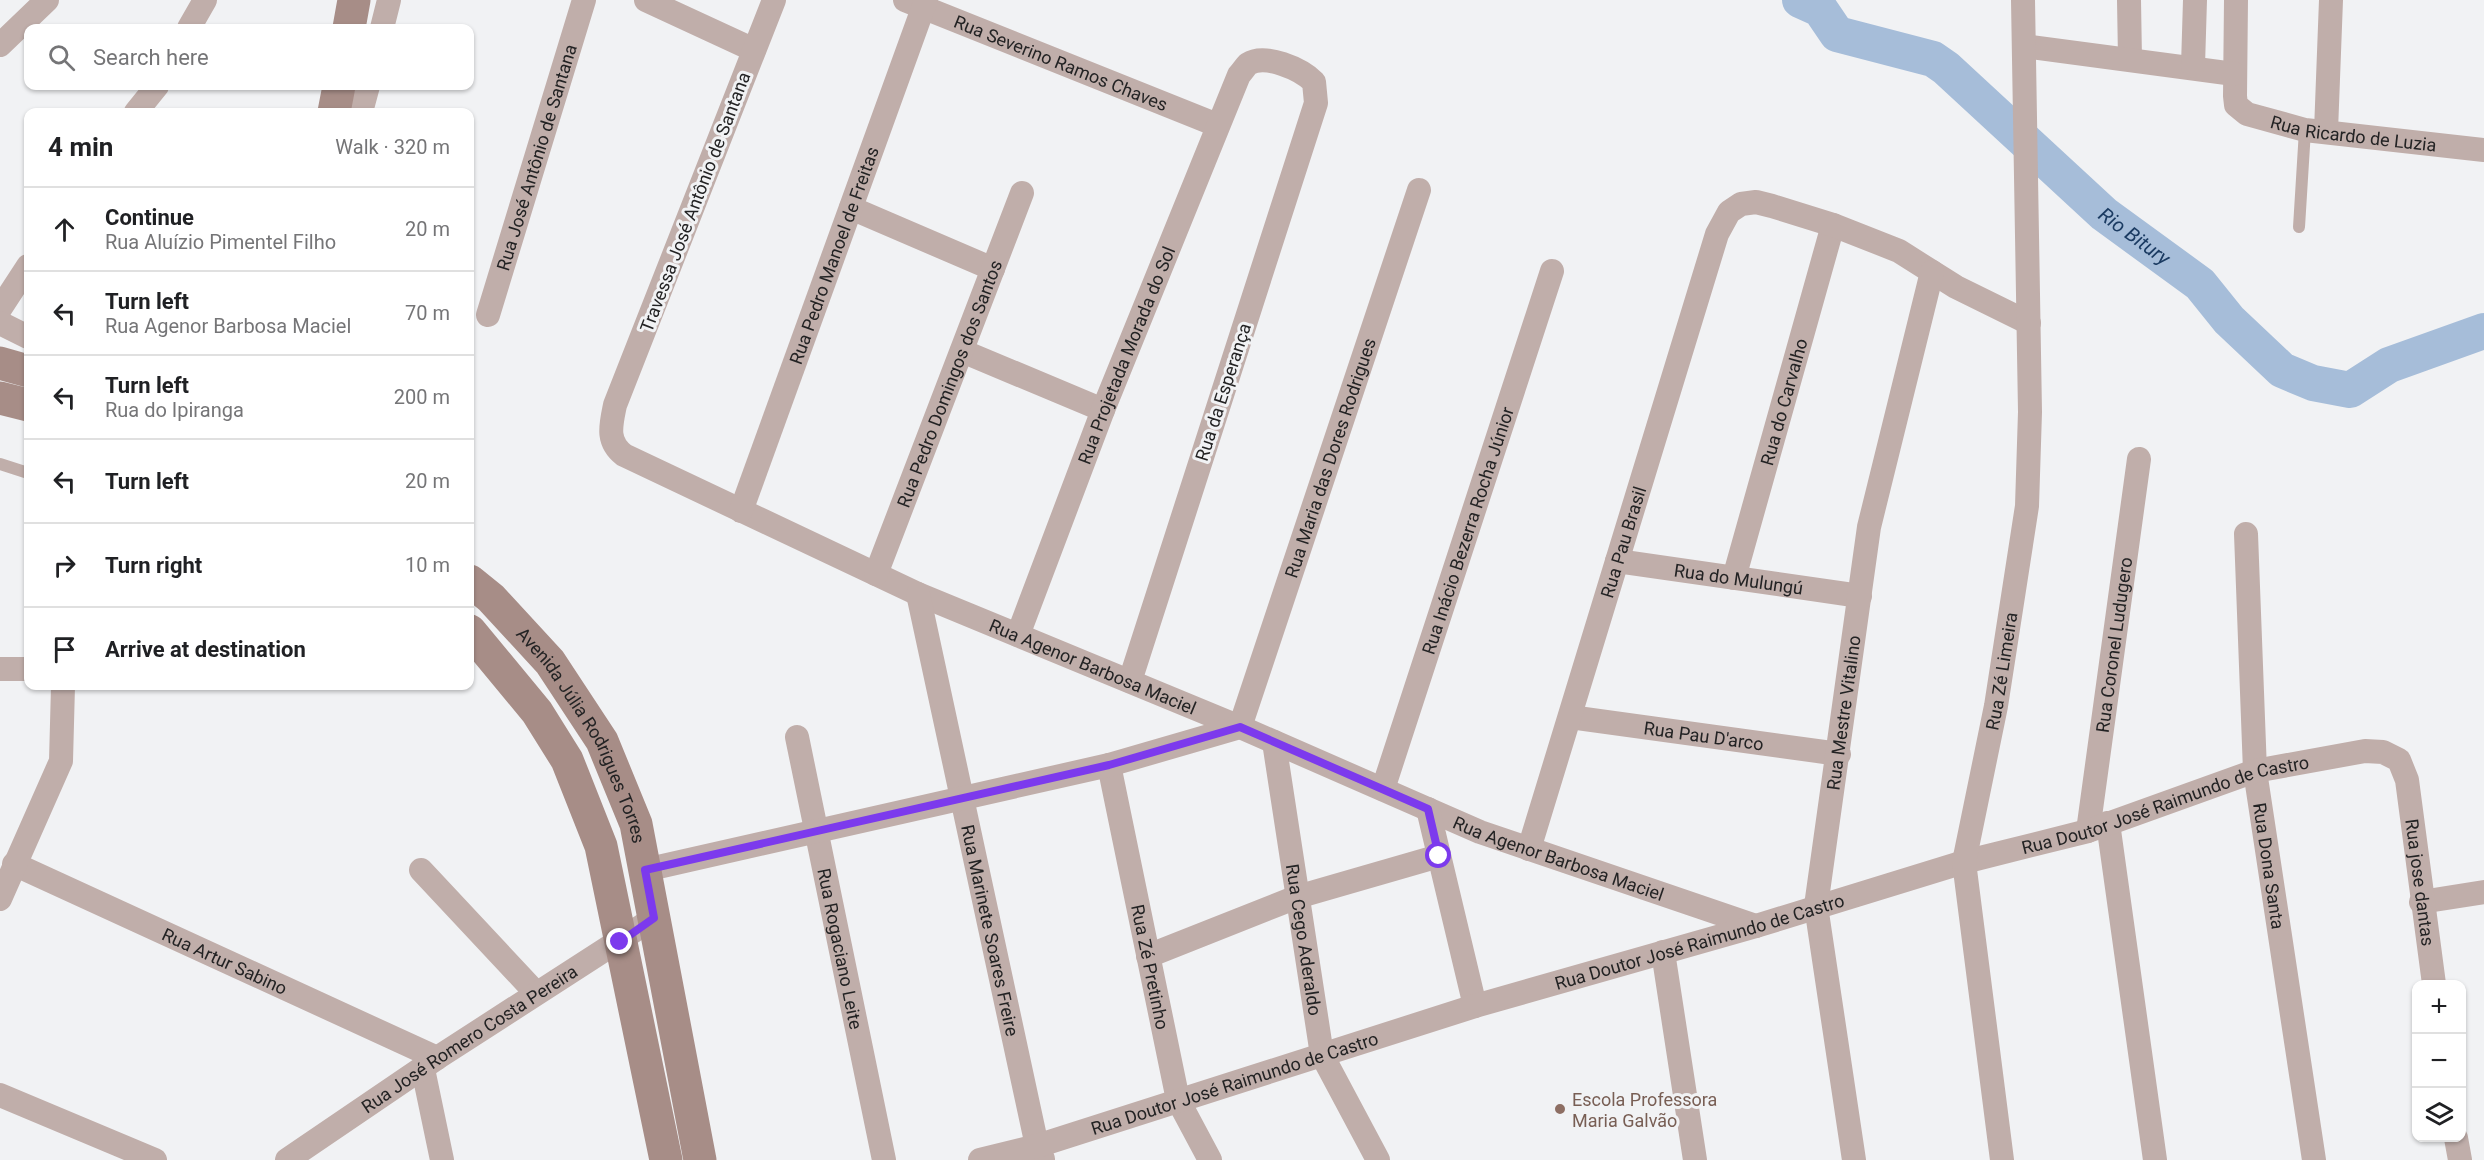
<!DOCTYPE html>
<meta charset="utf-8">
<style>
:root{--surface:#fff;--page:#f2f2f2;--text:#202124;--muted:#757577;--line:#e0e0e0}
body{margin:0;font-family:Roboto,sans-serif;background:var(--page);color:var(--text)}
.controls{position:absolute;right:18px;bottom:18px;display:grid;overflow:hidden;border-radius:12px;box-shadow:0 2px 4px #0004}
.controls button{width:54px;height:54px;display:grid;place-items:center;padding:0;border:0;border-bottom:2px solid var(--line);background:var(--surface);color:var(--text);font:30px sans-serif}
.stop{position:absolute;width:18px;height:18px;margin:-14px;border:4px solid #7c3aed;border-radius:50%;background:#fff}
.stop.end{background:#7c3aed;border-color:#fff;box-shadow:0 2px 6px #0008}
.list{margin:0;padding:0;list-style:none}
h2{display:flex;justify-content:space-between;align-items:center;height:78px;margin:0;padding:0 24px;font-size:26px}
h2 small{font-size:20px;font-weight:400;color:var(--muted)}
.list li{display:grid;grid-template-columns:39px 1fr auto;gap:18px;align-items:center;box-sizing:border-box;height:84px;padding:0 24px;border-top:2px solid var(--line)}
.list b{display:block;font-size:22px;white-space:nowrap}
.list p{margin:0;font-size:20px;white-space:nowrap;color:var(--muted)}
.list em{font-size:20px;font-style:normal;color:var(--muted)}
.icon{flex:none;width:33px;height:33px;fill:none;stroke:currentColor;stroke-width:2;stroke-linecap:round;stroke-linejoin:round}
.map{position:relative;flex:none;width:2484px;height:1160px;overflow:hidden}
.search{position:absolute;background:var(--surface);box-shadow:0 2px 4px #0004;left:24px;top:24px;width:450px;height:66px;display:flex;align-items:center;gap:15px;box-sizing:border-box;padding:0 21px;border-radius:12px;color:var(--muted);font-size:22px}
.panel{position:absolute;background:var(--surface);box-shadow:0 2px 4px #0004;left:24px;top:108px;width:450px;height:582px;border-radius:12px}
.map>svg:first-child{display:block}
</style>
<div class="map">
<svg width="2484" height="1160" viewBox="0 0 2484 1160">
<rect width="100%" height="100%" fill="#f1f2f4"/>
<g fill="none" stroke-linecap="round" stroke-linejoin="round">
<path stroke="#a6bdd9" stroke-width="36" id="s1" d="M 1800,0 L 1820,9 L 1837,34 L 1933,59 L 1946,68 L 2104,214 L 2200,284 L 2229,320 L 2282,370 L 2313,383 L 2350,390 L 2389,365 L 2484,331"/>
<g stroke="#c0aeaa" stroke-width="12">
<polyline points="2299,227 2305,130"/>
<polyline points="0,464 28,473"/>
</g>
<g stroke="#c0aeaa" stroke-width="24">
<polyline points="646,0 754,50"/>
<path id="s2" d="M 774,0 L 615,405 C 611,425 606,441 624,455 L 918,594 L 1240,727 L 1480,832 L 1756,926"/>
<path id="s3" d="M 905,0 L 1217,125"/>
<polyline points="2129,0 2130,59"/>
<path id="s4" d="M 2236,0 L 2235,96 L 2236,105 L 2247,114 L 2305,130 L 2484,150"/>
<polyline points="189,28 205,0"/>
<polyline points="382,28 389,0"/>
<polyline points="0,45 47,0"/>
<polyline points="2024,46 2234,74"/>
<polyline points="2193,66 2195,0"/>
<polyline points="136,112 157,86"/>
<polyline points="361,112 368,86"/>
<polyline points="2326,131 2331,0"/>
<polyline points="851,208 993,269"/>
<polyline points="0,309 28,266"/>
<path id="s5" d="M 488,315 L 584,0"/>
<polyline points="0,323 28,337"/>
<polyline points="962,351 1103,410"/>
<path id="s6" d="M 741,511 L 926,0"/>
<path id="s7" d="M 2246,534 L 2255,771 L 2314,1160"/>
<path id="s8" d="M 1617,561 L 1860,596"/>
<path id="s9" d="M 876,574 L 1022,193"/>
<path id="s10" d="M 1734,578 L 1833,225"/>
<path id="s11" d="M 918,594 L 1037,1146 L 1043,1159"/>
<path id="s12" d="M 1018,635 L 1103,410 L 1239,75 C 1242,72 1245,67 1248,64 C 1265,53 1301,69 1314,82 L 1316,103 L 1130,681"/>
<polyline points="0,669 28,669"/>
<path id="s13" d="M 1570,717 L 1839,754"/>
<path id="s14" d="M 797,737 L 884,1160"/>
<path id="s15" d="M 1274,742 L 1322,1055 L 1378,1160"/>
<path id="s16" d="M 1109,765 L 1178,1100 L 1210,1160"/>
<path id="s17" d="M 1383,789 L 1552,271"/>
<polyline points="1428,809 1475,1006"/>
<polyline points="2108,823 2155,1160"/>
<path id="s18" d="M 2088,831 L 2139,459"/>
<path id="s19" d="M 1529,849 L 1717,234 L 1729,212 L 1741,204 L 1756,202 L 1772,206 L 1833,225 L 1899,251 L 1956,287 L 2029,323"/>
<path id="s20" d="M 14,864 L 437,1058"/>
<polyline points="421,870 536,993"/>
<path id="s21" d="M 645,870 L 1109,765 L 1240,727 L 1419,190"/>
<polyline points="0,899 61,761 63,686"/>
<polyline points="2421,902 2484,892"/>
<polyline points="1663,952 1695,1160"/>
<polyline points="1148,956 1297,897 1439,856"/>
<polyline points="423,1069 442,1160"/>
<polyline points="0,1095 155,1160"/>
<polyline points="2456,1138 2460,1160"/>
<path id="s22" d="M 287,1160 L 437,1058 L 654,918"/>
<path id="s23" d="M 980,1160 L 1037,1146 L 1475,1006 L 1756,926 L 1964,862 L 2088,831 L 2255,771 L 2365,751 L 2383,752 L 2399,760 L 2407,780 L 2434,984"/>
<path id="s24" d="M 1854,1160 L 1816,906 L 1869,527 L 1932,272"/>
<path id="s25" d="M 2002,1160 L 1964,862 L 1996,706 L 2027,506 L 2030,412 L 2023,0"/>
</g>
<g stroke="#a78d87" stroke-width="33">
<polyline points="349,28 354,0"/>
<polyline points="334,112 339,86"/>
<polyline points="0,363 28,371"/>
<polyline points="0,398 28,405"/>
<path id="s26" d="M 470,581 L 491,598 L 550,662 L 602,741 L 636,824 L 700,1160"/>
<polyline points="470,631 537,712 567,760 601,846 666,1160"/>
</g>
</g>
<g fill="none" stroke-linecap="round" stroke-linejoin="round">
<polyline stroke="#7c3aed" stroke-width="8" points="620,942 654,918 645,870 1109,765 1240,727 1428,809 1439,856"/>
</g>
<circle fill="#8d6e63" stroke="#f1f2f4" stroke-width="2" cx="1560" cy="1109" r="6"/>
<g text-anchor="middle" dominant-baseline="central" stroke-width="6" stroke-linejoin="round" paint-order="stroke">
<g font-size="18" fill="#232324" stroke="#f1f2f4">
<text stroke="none"><textPath href="#s3" startOffset="168">Rua Severino Ramos Chaves</textPath></text>
<text stroke="none"><textPath href="#s4" startOffset="228">Rua Ricardo de Luzia</textPath></text>
<text stroke="none"><textPath href="#s5" startOffset="165">Rua José Antônio de Santana</textPath></text>
<text transform="translate(695 202) rotate(-69)">Travessa José Antônio de Santana</text>
<text stroke="none"><textPath href="#s6" startOffset="272">Rua Pedro Manoel de Freitas</textPath></text>
<text stroke="none"><textPath href="#s12" startOffset="300">Rua Projetada Morada do Sol</textPath></text>
<text stroke="none"><textPath href="#s9" startOffset="204">Rua Pedro Domingos dos Santos</textPath></text>
<text transform="translate(1223 392) rotate(-72)">Rua da Esperança</text>
<text stroke="none"><textPath href="#s10" startOffset="183">Rua do Carvalho</textPath></text>
<text stroke="none"><textPath href="#s21" startOffset="896">Rua Maria das Dores Rodrigues</textPath></text>
<text stroke="none"><textPath href="#s17" startOffset="272">Rua Inácio Bezerra Rocha Júnior</textPath></text>
<text stroke="none"><textPath href="#s19" startOffset="321">Rua Pau Brasil</textPath></text>
<text stroke="none"><textPath href="#s8" startOffset="123">Rua do Mulungú</textPath></text>
<text stroke="none"><textPath href="#s18" startOffset="188">Rua Coronel Ludugero</textPath></text>
<text stroke="none"><textPath href="#s2" startOffset="1004">Rua Agenor Barbosa Maciel</textPath></text>
<text stroke="none"><textPath href="#s25" startOffset="495">Rua Zé Limeira</textPath></text>
<text stroke="none"><textPath href="#s24" startOffset="452">Rua Mestre Vitalino</textPath></text>
<text stroke="none"><textPath href="#s13" startOffset="135">Rua Pau D'arco</textPath></text>
<text stroke="none"><textPath href="#s26" startOffset="194">Avenida Júlia Rodrigues Torres</textPath></text>
<text stroke="none"><textPath href="#s23" startOffset="1238">Rua Doutor José Raimundo de Castro</textPath></text>
<text stroke="none"><textPath href="#s2" startOffset="1508">Rua Agenor Barbosa Maciel</textPath></text>
<text stroke="none"><textPath href="#s7" startOffset="333">Rua Dona Santa</textPath></text>
<text stroke="none"><textPath href="#s23" startOffset="1606">Rua jose dantas</textPath></text>
<text stroke="none"><textPath href="#s11" startOffset="344">Rua Marinete Soares Freire</textPath></text>
<text stroke="none"><textPath href="#s15" startOffset="200">Rua Cego Aderaldo</textPath></text>
<text stroke="none"><textPath href="#s23" startOffset="752">Rua Doutor José Raimundo de Castro</textPath></text>
<text stroke="none"><textPath href="#s14" startOffset="216">Rua Rogaciano Leite</textPath></text>
<text stroke="none"><textPath href="#s20" startOffset="232">Rua Artur Sabino</textPath></text>
<text stroke="none"><textPath href="#s16" startOffset="206">Rua Zé Pretinho</textPath></text>
<text stroke="none"><textPath href="#s22" startOffset="219">Rua José Romero Costa Pereira</textPath></text>
<text stroke="none"><textPath href="#s23" startOffset="266">Rua Doutor José Raimundo de Castro</textPath></text>
</g>
<g font-size="18" fill="#785e54" stroke="#f1f2f4" text-anchor="start">
<text x="1572" y="1099">Escola Professora<tspan x="1572" dy="21">Maria Galvão</tspan></text>
</g>
<g font-size="20" font-style="italic" fill="#1b3b62" stroke="#f1f2f4">
<text stroke="none"><textPath href="#s1" startOffset="420">Rio Bitury</textPath></text>
</g>
</g>
</svg>
<div class="controls">
<button>+</button>
<button>−</button>
<button><svg class="icon" aria-label="layers" viewBox="0 0 24 24"><path d="M12 4l9 5-9 5-9-5zM3 14l9 5 9-5"/></svg></button>
</div>
<div class="stop" style="left:1439px;top:856px"></div>
<div class="stop end" style="left:620px;top:942px"></div>
<div class="search"><svg class="icon" aria-label="search" viewBox="0 0 24 24"><circle cx="10" cy="10" r="6"/><path d="M15 15l6 6"/></svg>Search here</div>
<section class="panel">
<h2>4 min<small>Walk · 320 m</small></h2>
<ul class="list">
<li><svg class="icon" aria-label="ahead" viewBox="0 0 24 24"><path d="M12 20V5M6 11l6-6 6 6"/></svg><div><b>Continue</b><p>Rua Aluízio Pimentel Filho</p></div><em>20 m</em></li>
<li><svg class="icon" aria-label="left" viewBox="0 0 24 24"><path d="M17 20v-9H6M10 6l-5 5 5 5"/></svg><div><b>Turn left</b><p>Rua Agenor Barbosa Maciel</p></div><em>70 m</em></li>
<li><svg class="icon" aria-label="left" viewBox="0 0 24 24"><path d="M17 20v-9H6M10 6l-5 5 5 5"/></svg><div><b>Turn left</b><p>Rua do Ipiranga</p></div><em>200 m</em></li>
<li><svg class="icon" aria-label="left" viewBox="0 0 24 24"><path d="M17 20v-9H6M10 6l-5 5 5 5"/></svg><div><b>Turn left</b></div><em>20 m</em></li>
<li><svg class="icon" aria-label="right" viewBox="0 0 24 24"><path d="M7 20v-9h11M14 6l5 5-5 5"/></svg><div><b>Turn right</b></div><em>10 m</em></li>
<li><svg class="icon" aria-label="arrive" viewBox="0 0 24 24"><path d="M6 21V4h12l-3 4 3 4H6"/></svg><div><b>Arrive at destination</b></div></li>
</ul>
</section>
</div>
